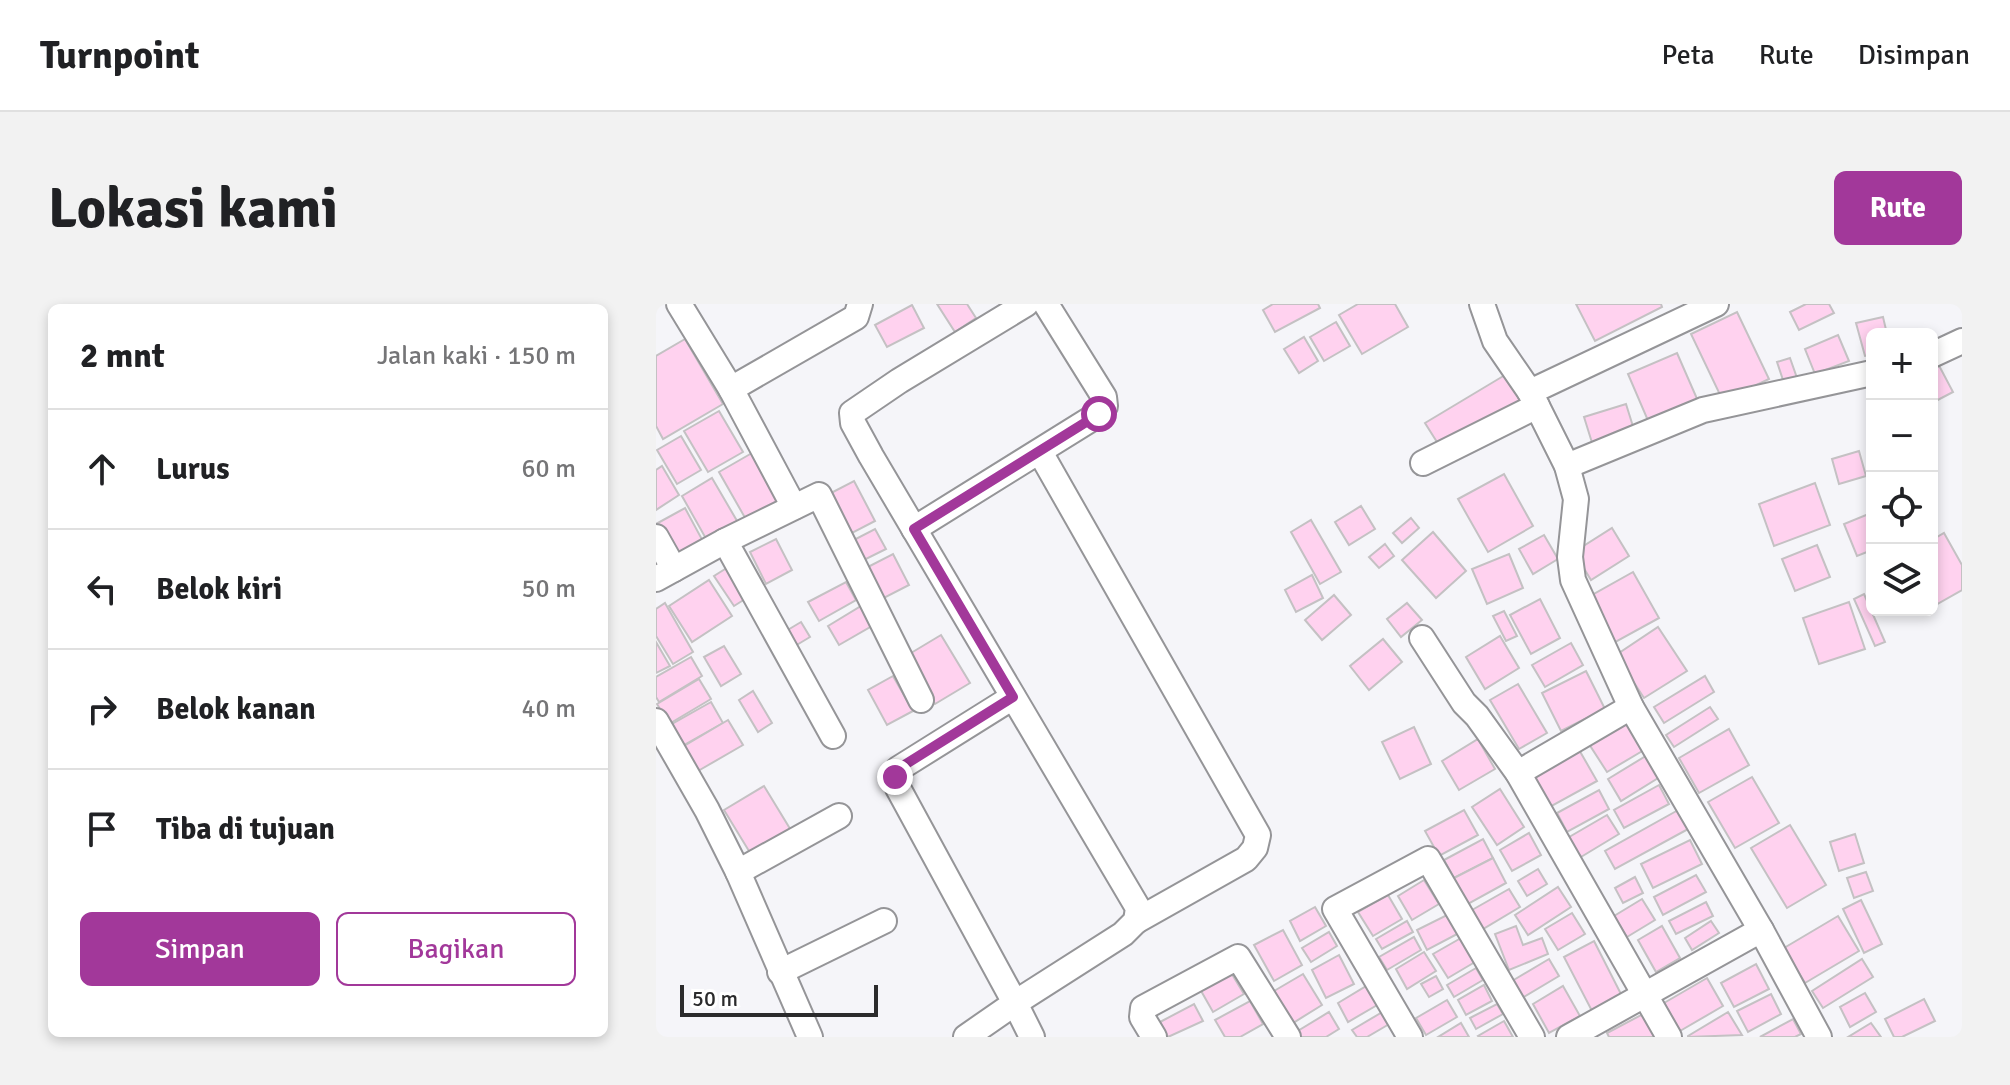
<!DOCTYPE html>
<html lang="id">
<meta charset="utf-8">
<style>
:root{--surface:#fff;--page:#f2f2f2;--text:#202124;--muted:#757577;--line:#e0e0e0;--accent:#a2389a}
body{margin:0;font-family:Signika,sans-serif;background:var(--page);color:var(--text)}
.controls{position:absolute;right:24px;top:24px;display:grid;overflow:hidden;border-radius:12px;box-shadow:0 4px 12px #0003}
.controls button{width:72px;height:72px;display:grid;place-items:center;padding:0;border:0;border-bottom:2px solid var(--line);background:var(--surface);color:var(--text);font:40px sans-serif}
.scale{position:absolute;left:24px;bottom:20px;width:198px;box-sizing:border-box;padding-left:8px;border:4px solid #2b2b2c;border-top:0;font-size:22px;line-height:28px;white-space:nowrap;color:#2b2b2c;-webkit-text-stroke:6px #fff;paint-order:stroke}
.stop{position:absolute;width:24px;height:24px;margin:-18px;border:6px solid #a2389a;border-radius:50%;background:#fff}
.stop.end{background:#a2389a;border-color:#fff;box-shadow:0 2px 8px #0008}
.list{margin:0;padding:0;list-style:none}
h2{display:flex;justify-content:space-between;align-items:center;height:104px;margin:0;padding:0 32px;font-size:34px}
h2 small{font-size:26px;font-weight:400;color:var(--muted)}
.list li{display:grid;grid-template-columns:52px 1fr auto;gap:24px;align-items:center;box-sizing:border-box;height:120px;padding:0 32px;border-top:2px solid var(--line)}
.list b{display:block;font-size:30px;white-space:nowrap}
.list em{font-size:26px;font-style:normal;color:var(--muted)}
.actions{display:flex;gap:16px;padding:24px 32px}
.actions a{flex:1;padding:18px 0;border:2px solid var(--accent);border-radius:12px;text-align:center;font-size:28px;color:var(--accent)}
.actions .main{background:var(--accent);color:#fff}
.icon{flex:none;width:44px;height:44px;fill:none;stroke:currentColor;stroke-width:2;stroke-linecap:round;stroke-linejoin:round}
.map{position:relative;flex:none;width:1306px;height:733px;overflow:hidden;border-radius:12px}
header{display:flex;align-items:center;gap:48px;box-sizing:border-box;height:112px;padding:0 40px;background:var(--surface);border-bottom:2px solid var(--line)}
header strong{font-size:38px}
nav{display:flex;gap:44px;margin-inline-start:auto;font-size:28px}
.intro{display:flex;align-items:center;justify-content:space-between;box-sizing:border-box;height:192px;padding:0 48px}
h1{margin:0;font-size:56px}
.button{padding:20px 36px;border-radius:12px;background:var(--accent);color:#fff;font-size:28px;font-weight:700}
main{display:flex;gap:48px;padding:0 48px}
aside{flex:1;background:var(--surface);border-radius:12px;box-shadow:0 4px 12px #0003}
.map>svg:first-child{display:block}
</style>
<header>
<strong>Turnpoint</strong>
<nav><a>Peta</a><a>Rute</a><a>Disimpan</a></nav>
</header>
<div class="intro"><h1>Lokasi kami</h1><a class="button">Rute</a></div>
<main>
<aside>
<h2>2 mnt<small>Jalan kaki · 150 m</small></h2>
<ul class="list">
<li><svg class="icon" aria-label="ahead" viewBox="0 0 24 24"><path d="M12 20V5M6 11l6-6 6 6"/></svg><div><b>Lurus</b></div><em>60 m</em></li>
<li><svg class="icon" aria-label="left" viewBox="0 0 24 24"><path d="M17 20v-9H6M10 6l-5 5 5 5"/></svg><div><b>Belok kiri</b></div><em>50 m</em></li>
<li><svg class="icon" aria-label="right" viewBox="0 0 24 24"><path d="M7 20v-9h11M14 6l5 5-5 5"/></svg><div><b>Belok kanan</b></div><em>40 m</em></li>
<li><svg class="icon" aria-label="arrive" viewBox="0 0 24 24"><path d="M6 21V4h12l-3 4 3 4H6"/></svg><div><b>Tiba di tujuan</b></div></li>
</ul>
<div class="actions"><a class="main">Simpan</a><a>Bagikan</a></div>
</aside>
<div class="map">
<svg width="1306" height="733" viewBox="0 0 1306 733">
<rect width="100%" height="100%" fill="#f5f5f9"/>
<g fill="#ffd2ef" stroke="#c4c1c3" stroke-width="2">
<polygon points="281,0 311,0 320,14 299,28"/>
<polygon points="617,0 662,0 664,4 619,28 607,6"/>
<polygon points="702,0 739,0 752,23 706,50 683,11"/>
<polygon points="920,0 1005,0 1006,3 939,37"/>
<polygon points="1150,0 1173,0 1178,9 1143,26 1134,8"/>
<polygon points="256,1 268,24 231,43 219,21"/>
<polygon points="1081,8 1113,75 1067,97 1035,30"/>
<polygon points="1227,13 1231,30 1216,30 1216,51 1209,52 1200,19"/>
<polygon points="680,18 694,42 668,57 654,33"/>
<polygon points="1182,31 1193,57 1159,70 1149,45"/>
<polygon points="648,33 662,57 643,69 628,45"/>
<polygon points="29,35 67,100 7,135 0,122 0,52"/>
<polygon points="1021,49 1042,97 993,119 972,70"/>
<polygon points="1278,52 1297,88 1276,99 1276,53"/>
<polygon points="1134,54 1141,74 1128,79 1121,58"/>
<polygon points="849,71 865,98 786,146 769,119"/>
<polygon points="970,100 980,132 938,145 928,113"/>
<polygon points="63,107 87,148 52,168 28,127"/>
<polygon points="25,132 45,166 21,180 1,146"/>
<polygon points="1203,147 1210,172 1183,180 1176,155"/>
<polygon points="96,149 126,200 92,219 63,168"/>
<polygon points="6,162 23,191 0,206 0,166"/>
<polygon points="848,170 877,222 832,248 802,195"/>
<polygon points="56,174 84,222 53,240 26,192"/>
<polygon points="198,177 219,217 196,229 175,189"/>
<polygon points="1159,179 1174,221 1118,242 1103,200"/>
<polygon points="705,202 719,225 693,241 679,218"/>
<polygon points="29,204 49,241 17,259 0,228 0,220"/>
<polygon points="1215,209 1216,246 1201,252 1188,220"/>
<polygon points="755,214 763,224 746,239 737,229"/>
<polygon points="655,216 685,268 664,280 635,228"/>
<polygon points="956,224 973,252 935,276 918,248"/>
<polygon points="219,225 230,245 202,259 192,239"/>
<polygon points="777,228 810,267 780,294 746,256"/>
<polygon points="1288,229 1306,261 1306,286 1276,303 1276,236"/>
<polygon points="888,231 902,255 877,270 863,245"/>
<polygon points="120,235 136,266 110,280 94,248"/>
<polygon points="729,240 738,252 723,264 713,253"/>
<polygon points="1161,241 1174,273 1139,287 1126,255"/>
<polygon points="237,250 253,281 222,297 206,266"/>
<polygon points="853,250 867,284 831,300 816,265"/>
<polygon points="77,260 97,290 78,302 58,272"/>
<polygon points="977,268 1003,314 954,341 929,295"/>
<polygon points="656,271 667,294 640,308 629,286"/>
<polygon points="53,276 76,312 36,338 13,302"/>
<polygon points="190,278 200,296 163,317 152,298"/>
<polygon points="1208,290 1229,338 1219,342 1198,295"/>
<polygon points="678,291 695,311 666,336 649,316"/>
<polygon points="884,295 904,334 875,350 854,311"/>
<polygon points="1193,298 1209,345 1163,360 1147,314"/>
<polygon points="9,299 37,348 17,360 0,332 0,305"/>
<polygon points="210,299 221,319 183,341 172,322"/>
<polygon points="751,299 766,316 745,333 731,315"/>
<polygon points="848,307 861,332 850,337 837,312"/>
<polygon points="145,318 154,333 134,345 125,330"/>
<polygon points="1002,323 1031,367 988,394 960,351"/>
<polygon points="285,331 314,379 279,400 250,352"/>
<polygon points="844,332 863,364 829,385 810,353"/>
<polygon points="727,335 746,358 713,386 694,362"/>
<polygon points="0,338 14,362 0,369"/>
<polygon points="915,339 927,361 889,383 876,361"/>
<polygon points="68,342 85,370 65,382 48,353"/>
<polygon points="35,353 46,372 3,398 0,393 0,373"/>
<polygon points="930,367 949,405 905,427 886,389"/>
<polygon points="237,372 257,407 231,421 212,386"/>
<polygon points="1049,372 1058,388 1008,419 998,403"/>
<polygon points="43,375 55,395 13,420 1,400"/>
<polygon points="862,380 891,429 863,445 834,396"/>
<polygon points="97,387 116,419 102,428 83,396"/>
<polygon points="55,398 67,419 28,441 16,420"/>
<polygon points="1054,403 1062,415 1018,443 1010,431"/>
<polygon points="72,416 87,441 42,467 28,442"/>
<polygon points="971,417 988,446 951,468 933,440"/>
<polygon points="758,423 775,460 744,475 726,438"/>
<polygon points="1073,425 1093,461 1043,489 1023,454"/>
<polygon points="822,435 839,465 803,486 786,457"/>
<polygon points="922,444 941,477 892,504 874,472"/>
<polygon points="993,450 1007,471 965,497 952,475"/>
<polygon points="1096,473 1123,519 1079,544 1052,498"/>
<polygon points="1003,481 1013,500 968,524 958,506"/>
<polygon points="108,482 136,528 96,552 68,506"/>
<polygon points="844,485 868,523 841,541 816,503"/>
<polygon points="943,486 953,505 911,528 901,509"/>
<polygon points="1024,505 1034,524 959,565 949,547"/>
<polygon points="808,506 822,531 783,552 769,527"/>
<polygon points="951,511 963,530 920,556 908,536"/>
<polygon points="1134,521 1170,581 1131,604 1095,544"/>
<polygon points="873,529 885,551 856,567 844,546"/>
<polygon points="1199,530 1208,559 1183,567 1174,538"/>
<polygon points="827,535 837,554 798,574 788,556"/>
<polygon points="1034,536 1046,560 997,584 985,560"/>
<polygon points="837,554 850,579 812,600 798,574"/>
<polygon points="882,565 891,580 871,592 862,577"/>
<polygon points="1210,568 1217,587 1198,594 1191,574"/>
<polygon points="1040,571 1050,588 1007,611 998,593"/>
<polygon points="979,573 987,589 967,599 959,584"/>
<polygon points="768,576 783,600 756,616 742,592"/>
<polygon points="902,583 915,603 872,631 859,611"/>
<polygon points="853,585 864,603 827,625 816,606"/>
<polygon points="732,591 746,615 717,632 702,608"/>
<polygon points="986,595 999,616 971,633 958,612"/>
<polygon points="1205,596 1226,640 1208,649 1187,605"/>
<polygon points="1050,598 1057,612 1020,630 1013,617"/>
<polygon points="659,603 670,622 644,637 634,617"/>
<polygon points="795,609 805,628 771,646 761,626"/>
<polygon points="916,609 929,630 902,646 889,625"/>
<polygon points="1182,612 1203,647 1149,679 1128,644"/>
<polygon points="751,617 757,628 726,645 720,635"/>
<polygon points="1055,617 1063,629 1036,646 1029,634"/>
<polygon points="860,622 867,641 886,634 892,650 853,666 839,630"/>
<polygon points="1006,622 1024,654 1000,668 982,636"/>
<polygon points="627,626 646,661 618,677 598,641"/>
<polygon points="673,628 681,642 655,658 646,644"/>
<polygon points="758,633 765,646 731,666 723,653"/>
<polygon points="805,634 819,658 792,674 777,650"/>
<polygon points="938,637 966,692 936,707 908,653"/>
<polygon points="768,648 780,667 751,685 740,665"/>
<polygon points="683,651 698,680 670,694 656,666"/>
<polygon points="893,655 903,672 866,694 856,677"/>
<polygon points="1206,655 1217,673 1167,704 1156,687"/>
<polygon points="1100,660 1113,685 1078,703 1065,679"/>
<polygon points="820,664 827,676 798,693 791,681"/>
<polygon points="574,667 588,690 557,708 544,685"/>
<polygon points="647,670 666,701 637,719 618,687"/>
<polygon points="780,672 787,685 773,693 765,680"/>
<polygon points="1051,674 1067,702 1024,727 1008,699"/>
<polygon points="712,681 723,700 692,718 682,699"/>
<polygon points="828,681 836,697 810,711 802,696"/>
<polygon points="907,682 924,712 893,729 877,700"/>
<polygon points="1209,689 1220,708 1194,723 1184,703"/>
<polygon points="1115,690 1125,710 1092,728 1081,707"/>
<polygon points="1268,695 1279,717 1246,733 1238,733 1229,715"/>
<polygon points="791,696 801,713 770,731 760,714"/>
<polygon points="594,697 607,720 584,733 569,733 559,716"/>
<polygon points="538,700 547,717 512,733 504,718"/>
<polygon points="841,700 847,710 820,725 814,714"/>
<polygon points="728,707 735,719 711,733 701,733 696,726"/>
<polygon points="673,708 683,725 670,733 643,733 640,728"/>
<polygon points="1072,708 1086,731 1032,733 1032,732"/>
<polygon points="989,709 1001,733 953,733 951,729"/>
<polygon points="1137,715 1145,730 1139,733 1104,733"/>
<polygon points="848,717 857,733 823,733 822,732"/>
<polygon points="805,719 813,733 782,733"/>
<polygon points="1215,719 1225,733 1192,733"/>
</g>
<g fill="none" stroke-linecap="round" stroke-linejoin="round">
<g stroke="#959598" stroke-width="28">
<g id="minor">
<polyline points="23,0 75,85 138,203"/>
<polyline points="370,0 243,77 196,109 197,119 215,152 482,604 480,617 467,630 359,699 376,733"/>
<polyline points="826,0 839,37 874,88 911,162 920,195 914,253 917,276 975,403 1105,626 1163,733"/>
<polyline points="1276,51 1306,37"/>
<polyline points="75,85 200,13 204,0"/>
<polyline points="874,88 1060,0"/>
<polyline points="384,148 602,531 599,544 590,555 480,617"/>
<polyline points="767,159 881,102"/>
<polyline points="911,162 1047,106 1216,69"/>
<polyline points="258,225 443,110 449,102 448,93 390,0"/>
<polyline points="0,233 18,265"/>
<polyline points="69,237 177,432"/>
<polyline points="0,275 69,237 163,191 265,396"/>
<polyline points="766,334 808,399 821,412 862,469 1013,733"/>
<polyline points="0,417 51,506 82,568 154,733"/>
<polyline points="862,469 975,403"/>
<polyline points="82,568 183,512"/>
<polyline points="124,668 228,617"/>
<polyline points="310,733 359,699 242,484 239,473 242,465 357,393"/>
<polyline points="498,733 486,713 487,704 582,653 632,733"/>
<polyline points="754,733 679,605 772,555 876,733"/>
<polyline points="913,733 1105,626"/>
</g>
</g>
<use href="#minor" stroke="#fff" stroke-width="24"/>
</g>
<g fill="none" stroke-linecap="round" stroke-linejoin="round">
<polyline stroke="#a2389a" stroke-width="10" points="239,473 242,465 357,393 258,225 443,110"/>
</g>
</svg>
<div class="controls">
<button>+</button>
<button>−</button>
<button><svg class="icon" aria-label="locate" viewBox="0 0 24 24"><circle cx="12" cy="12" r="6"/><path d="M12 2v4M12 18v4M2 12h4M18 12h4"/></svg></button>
<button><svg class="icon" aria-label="layers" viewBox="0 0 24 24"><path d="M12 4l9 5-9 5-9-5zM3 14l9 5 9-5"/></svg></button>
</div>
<div class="scale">50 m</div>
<div class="stop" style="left:443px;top:110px"></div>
<div class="stop end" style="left:239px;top:473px"></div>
</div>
</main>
